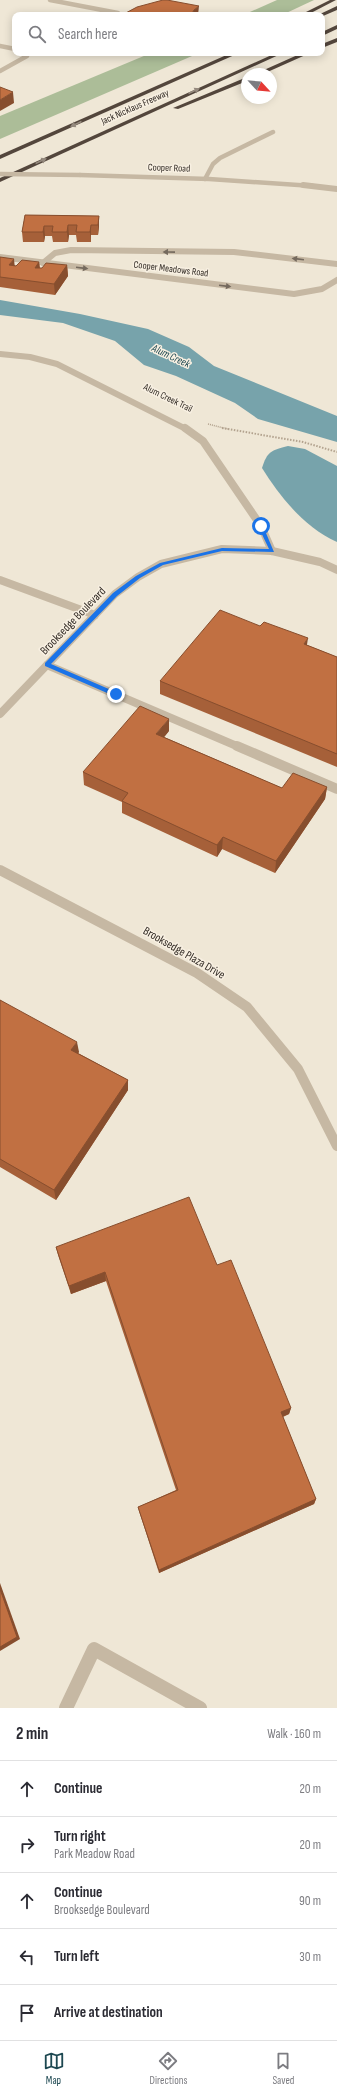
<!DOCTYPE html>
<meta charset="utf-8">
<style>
:root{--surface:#fff;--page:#f2f2f3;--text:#2b2b33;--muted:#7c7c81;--line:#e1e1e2;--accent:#1d4851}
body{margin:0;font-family:"Sofia Sans Condensed",sans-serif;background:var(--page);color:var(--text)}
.compass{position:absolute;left:241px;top:68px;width:36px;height:36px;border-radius:50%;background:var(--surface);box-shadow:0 2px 10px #0003;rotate:116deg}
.stop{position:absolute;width:12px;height:12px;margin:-9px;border:3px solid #1a73e8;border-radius:50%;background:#fff}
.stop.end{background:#1a73e8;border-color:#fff;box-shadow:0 1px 4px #0008}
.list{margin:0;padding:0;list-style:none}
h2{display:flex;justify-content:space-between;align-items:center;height:52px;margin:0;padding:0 16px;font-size:17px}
h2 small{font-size:13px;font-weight:400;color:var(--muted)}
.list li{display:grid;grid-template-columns:26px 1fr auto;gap:12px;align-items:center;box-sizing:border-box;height:56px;padding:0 16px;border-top:1px solid var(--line)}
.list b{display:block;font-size:15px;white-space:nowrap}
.list p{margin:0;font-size:13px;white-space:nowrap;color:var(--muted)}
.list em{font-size:13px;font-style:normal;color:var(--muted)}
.icon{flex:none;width:22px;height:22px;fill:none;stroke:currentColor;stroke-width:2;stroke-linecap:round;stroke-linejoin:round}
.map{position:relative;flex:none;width:337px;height:1708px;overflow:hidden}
.search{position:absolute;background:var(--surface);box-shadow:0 2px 10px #0003;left:12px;right:12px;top:12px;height:44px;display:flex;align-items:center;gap:10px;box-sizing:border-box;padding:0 14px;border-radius:8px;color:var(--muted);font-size:15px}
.sheet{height:332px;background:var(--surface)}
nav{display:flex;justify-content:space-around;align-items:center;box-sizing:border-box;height:56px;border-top:1px solid var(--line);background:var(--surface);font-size:11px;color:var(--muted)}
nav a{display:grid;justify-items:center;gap:2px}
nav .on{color:var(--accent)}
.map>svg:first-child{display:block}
</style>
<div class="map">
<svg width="337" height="1708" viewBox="0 0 337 1708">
<rect width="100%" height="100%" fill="#efe7d6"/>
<g fill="#acbd98">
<polygon points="277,0 314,0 282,15 243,15"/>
<polygon points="151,53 199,53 0,139 0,116"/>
</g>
<g fill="#77a3ab">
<polygon points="0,300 80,314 148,329 189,347 214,366 337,416 337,442 258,419 235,403 176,376 144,365 115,341 63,323 0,315"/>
<path d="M 288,446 L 305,449 L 337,466 L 337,542 C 305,528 280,497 262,468 C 267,452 271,450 288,446 Z"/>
</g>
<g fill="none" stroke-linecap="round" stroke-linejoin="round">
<polyline stroke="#b2a28e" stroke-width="1.5" stroke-dasharray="1 1" stroke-linecap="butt" points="208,424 228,429"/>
<polyline stroke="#b2a28e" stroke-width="2" stroke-dasharray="1.5 1.5" stroke-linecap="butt" points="222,428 303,442 337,452"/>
<g stroke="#c6b8a3" stroke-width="4.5">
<polyline points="50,0 118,13"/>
<polyline points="0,46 15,49"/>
<polyline points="0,71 27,56 26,53"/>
<polyline points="80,175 209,179 313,186"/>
<polyline points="205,179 213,164 220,158 273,132"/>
</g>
<g stroke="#c6b8a3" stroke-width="6">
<polyline points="303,185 337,189"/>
<polyline points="0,257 294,294 322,289 337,280"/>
<polyline points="43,263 55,253 71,250 234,252 337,264"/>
<polyline points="0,354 30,357 57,364 186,429"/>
</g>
<g stroke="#c6b8a3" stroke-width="8">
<polyline points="185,428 203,441 261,526 272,551"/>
<polyline points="0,580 95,615"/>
<polyline points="47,665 239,747"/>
<polyline points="0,714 115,594 138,577 161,564 222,549 272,551 320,562 337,570"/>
</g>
<g stroke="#c6b8a3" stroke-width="10">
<polyline points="237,746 337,789"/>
<polyline points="0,870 197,973 247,1007 298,1069 337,1146"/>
</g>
<polyline stroke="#c6b8a3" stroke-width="14" points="66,1708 94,1649 200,1708"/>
<g fill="#53463c" fill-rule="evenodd">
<polygon points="330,0 336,0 307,15 300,15"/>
<polygon points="337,6 337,10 323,16 318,15"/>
<polygon points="337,25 337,29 322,36 322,32"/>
<polygon points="337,38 337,42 322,48 322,44"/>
<polygon points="231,53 239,53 0,159 0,155"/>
<polygon points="276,53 283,53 0,182 0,178"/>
<polygon points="302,53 310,53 263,74 255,74"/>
<polygon points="247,77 247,81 178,109 173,108"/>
</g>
<polyline stroke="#c6b8a3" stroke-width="4.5" points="0,174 80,175"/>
</g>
<g fill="#a66039">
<polygon points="25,215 99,216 99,226 98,235 91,235 91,242 77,242 76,235 69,235 68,242 53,242 52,236 45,236 44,242 23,242 22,232"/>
<polygon points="0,257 16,266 39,262 40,268 42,268 67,265 68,276 55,295 0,287"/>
<polygon points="307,645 337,657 337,767 160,694 160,681"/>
<polygon points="169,731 164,737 282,788 327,787 325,799 275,873 222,849 217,857 122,813 122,802 84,785 83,772"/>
<polygon points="0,1000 79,1052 78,1053 128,1080 128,1090 56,1200 0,1167"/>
<polygon points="56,1247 217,1265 291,1408 289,1414 283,1417 316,1499 314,1504 159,1573 139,1511 138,1507 176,1490 106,1281 71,1294 58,1255"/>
</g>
<g fill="#874e2e">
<polygon points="199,6 198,15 191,15 194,10"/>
<polygon points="13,92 14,103 0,111 0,100"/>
<polygon points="99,216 99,226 98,235 98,225"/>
<polygon points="68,225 69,235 68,242 67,232"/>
<polygon points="91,225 91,242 90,232"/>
<polygon points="44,226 45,236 44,242 43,232"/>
<polygon points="14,259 15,269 9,265"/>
<polygon points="39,262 40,272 35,268"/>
<polygon points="67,265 68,276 55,295 54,284"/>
<polygon points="308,638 306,651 304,644"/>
<polygon points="169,719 169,731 156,747 156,734"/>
<polygon points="327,787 325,799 275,873 276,861"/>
<polygon points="223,837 222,849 217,857 217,845"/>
<polygon points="77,1042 79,1052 73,1060 71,1050"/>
<polygon points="128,1080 128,1090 56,1200 54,1190"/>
<polygon points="105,1272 106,1281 71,1294 69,1286"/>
<polygon points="291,1408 289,1414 279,1418 281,1412"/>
<polygon points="316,1499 314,1504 159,1573 159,1570"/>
<polygon points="0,1583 20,1639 0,1651"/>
</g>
<g fill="#c17042" stroke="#874e2e">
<polygon points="163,0 167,0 199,6 194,10 191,15 122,15 137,7"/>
<polygon points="0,87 13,92 0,100"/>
<polygon points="25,215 99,216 98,225 91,225 90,232 76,232 77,225 68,225 67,232 52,232 53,226 44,226 43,232 22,232"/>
<polygon points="0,257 14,259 9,265 16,266 22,260 39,262 35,268 42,268 46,263 67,265 54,284 0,277"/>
<polygon points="220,610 260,626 264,622 308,638 304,644 337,657 337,754 160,681"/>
<polygon points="140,706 169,719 156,734 282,788 293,773 327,787 276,861 223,837 217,845 122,801 128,793 83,772"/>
<polygon points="0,1000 77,1042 71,1050 128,1080 54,1190 0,1159"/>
<polygon points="189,1197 217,1265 231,1260 291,1408 281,1412 316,1499 159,1570 138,1507 178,1490 105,1272 69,1286 56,1247"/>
<polygon points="0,1589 17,1637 0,1647"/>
</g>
<defs><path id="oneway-solid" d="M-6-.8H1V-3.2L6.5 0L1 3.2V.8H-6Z"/></defs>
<g fill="#958a7e">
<use href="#oneway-solid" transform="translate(194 91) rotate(-24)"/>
<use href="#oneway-solid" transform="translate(76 124) rotate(156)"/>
<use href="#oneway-solid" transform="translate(41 161) rotate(-25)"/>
</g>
<g fill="#756a5e">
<use href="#oneway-solid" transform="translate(169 252) rotate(-179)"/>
<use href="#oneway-solid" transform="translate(298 259) rotate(-173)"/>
<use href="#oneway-solid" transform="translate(82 268) rotate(7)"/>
<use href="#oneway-solid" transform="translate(225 286) rotate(7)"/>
</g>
<polygon fill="#1a73e8" points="261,524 263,526 274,552 222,551 163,565 140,578 117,596 51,664 118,693 118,696 114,696 45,666 45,663 113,593 136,576 160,563 222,548 269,549 258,526"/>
<g text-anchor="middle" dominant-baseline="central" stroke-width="3" stroke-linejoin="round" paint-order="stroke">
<g font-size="10" fill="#322b25" stroke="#f8f0e2">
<text transform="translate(135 107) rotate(-24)">Jack Nicklaus Freeway</text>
<text transform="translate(169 168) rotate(2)">Cooper Road</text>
<text transform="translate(171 269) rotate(7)">Cooper Meadows Road</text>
<text transform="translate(168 398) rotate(26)">Alum Creek Trail</text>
</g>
<g font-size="11" font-style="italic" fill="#1d4851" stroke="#f8f0e2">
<text transform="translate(171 356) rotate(25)">Alum Creek</text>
</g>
<g font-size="12" fill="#322b25" stroke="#f8f0e2">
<text transform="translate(73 621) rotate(-46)">Brooksedge Boulevard</text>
<text transform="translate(184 953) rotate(30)">Brooksedge Plaza Drive</text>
</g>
</g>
</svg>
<svg class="compass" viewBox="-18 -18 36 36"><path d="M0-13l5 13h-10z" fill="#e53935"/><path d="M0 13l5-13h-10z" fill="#7c7c81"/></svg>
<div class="stop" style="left:261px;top:526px"></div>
<div class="stop end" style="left:116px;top:694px"></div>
<div class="search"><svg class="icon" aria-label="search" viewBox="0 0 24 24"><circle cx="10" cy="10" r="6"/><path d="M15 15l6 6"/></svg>Search here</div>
</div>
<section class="sheet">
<h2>2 min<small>Walk · 160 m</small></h2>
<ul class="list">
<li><svg class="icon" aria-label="ahead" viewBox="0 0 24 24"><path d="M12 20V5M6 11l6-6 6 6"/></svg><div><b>Continue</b></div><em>20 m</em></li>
<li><svg class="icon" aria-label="right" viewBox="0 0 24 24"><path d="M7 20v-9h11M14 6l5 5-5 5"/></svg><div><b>Turn right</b><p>Park Meadow Road</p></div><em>20 m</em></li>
<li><svg class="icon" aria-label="ahead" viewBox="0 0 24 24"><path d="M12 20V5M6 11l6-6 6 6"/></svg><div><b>Continue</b><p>Brooksedge Boulevard</p></div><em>90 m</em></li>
<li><svg class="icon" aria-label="left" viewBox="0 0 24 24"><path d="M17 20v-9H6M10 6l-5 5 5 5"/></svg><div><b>Turn left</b></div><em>30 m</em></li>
<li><svg class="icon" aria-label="arrive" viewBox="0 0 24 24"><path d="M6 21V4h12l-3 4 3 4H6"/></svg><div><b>Arrive at destination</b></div></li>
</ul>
</section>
<nav>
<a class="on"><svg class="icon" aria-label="map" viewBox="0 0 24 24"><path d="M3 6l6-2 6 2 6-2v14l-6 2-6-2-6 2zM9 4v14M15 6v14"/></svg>Map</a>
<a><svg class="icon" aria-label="directions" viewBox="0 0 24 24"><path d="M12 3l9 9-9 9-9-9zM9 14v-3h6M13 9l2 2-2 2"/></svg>Directions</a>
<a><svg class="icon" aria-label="saved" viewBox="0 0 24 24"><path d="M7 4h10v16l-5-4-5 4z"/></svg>Saved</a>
</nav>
